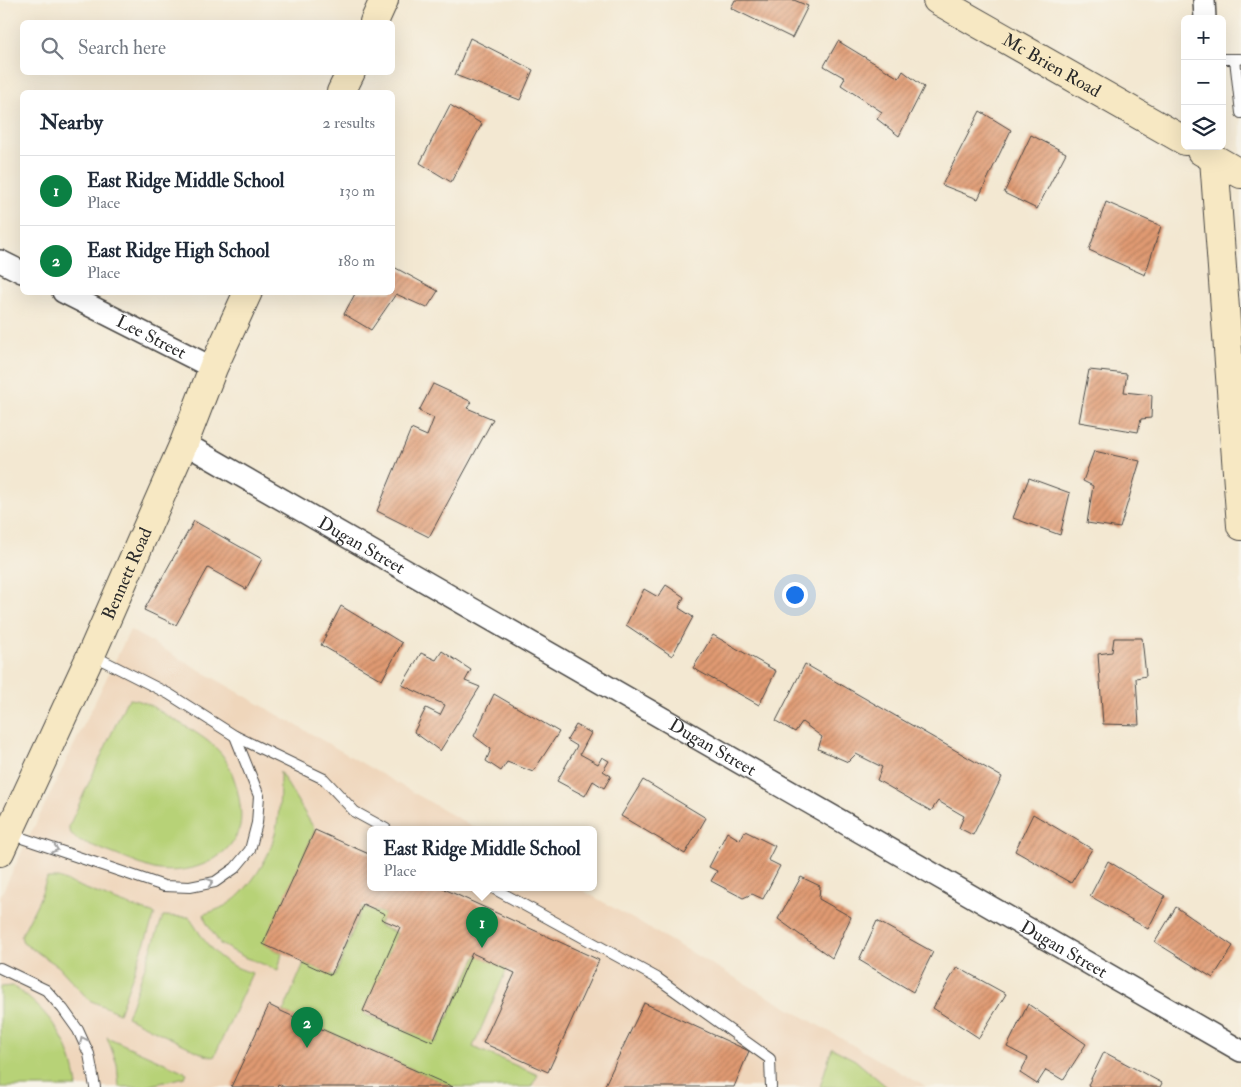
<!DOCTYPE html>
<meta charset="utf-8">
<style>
:root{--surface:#fff;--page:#f6f6f7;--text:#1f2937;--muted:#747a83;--line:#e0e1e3;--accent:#0b8043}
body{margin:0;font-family:"IM FELL Double Pica",serif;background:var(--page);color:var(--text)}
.controls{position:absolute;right:15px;top:15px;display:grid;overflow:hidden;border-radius:8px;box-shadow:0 5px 20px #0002}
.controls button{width:45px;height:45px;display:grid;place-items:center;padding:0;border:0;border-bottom:1px solid var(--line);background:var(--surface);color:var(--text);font:25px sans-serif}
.you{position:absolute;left:794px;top:594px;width:18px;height:18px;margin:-12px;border:4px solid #fff;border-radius:50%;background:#1a73e8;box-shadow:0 0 0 8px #1a73e833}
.badge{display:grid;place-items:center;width:32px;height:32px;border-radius:50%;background:var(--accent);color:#fff;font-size:16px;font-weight:700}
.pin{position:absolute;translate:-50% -41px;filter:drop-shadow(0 1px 2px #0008)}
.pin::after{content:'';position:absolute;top:26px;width:18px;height:15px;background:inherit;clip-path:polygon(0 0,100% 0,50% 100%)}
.popup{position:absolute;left:367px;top:826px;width:230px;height:65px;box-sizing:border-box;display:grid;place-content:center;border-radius:8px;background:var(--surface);filter:drop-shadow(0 1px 4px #0005);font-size:16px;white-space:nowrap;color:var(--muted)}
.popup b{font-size:19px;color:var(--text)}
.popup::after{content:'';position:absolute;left:50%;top:100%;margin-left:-10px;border:10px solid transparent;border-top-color:var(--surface)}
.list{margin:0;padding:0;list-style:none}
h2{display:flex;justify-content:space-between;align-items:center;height:65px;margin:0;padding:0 20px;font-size:21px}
h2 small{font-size:16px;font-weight:400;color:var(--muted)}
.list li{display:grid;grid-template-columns:32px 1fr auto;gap:15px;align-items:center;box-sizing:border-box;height:70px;padding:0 20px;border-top:1px solid var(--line)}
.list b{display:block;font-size:19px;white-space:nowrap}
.list p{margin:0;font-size:16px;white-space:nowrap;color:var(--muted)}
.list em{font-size:16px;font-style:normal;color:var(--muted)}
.icon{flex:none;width:28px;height:28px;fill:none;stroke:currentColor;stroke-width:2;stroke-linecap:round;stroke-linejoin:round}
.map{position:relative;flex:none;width:1241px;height:1087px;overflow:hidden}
.search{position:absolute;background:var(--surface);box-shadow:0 5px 20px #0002;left:20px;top:20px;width:375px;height:55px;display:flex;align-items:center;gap:12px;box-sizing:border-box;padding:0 18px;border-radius:8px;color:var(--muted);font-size:19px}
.panel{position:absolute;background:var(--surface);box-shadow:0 5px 20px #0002;left:20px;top:90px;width:375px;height:205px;border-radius:8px}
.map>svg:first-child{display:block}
</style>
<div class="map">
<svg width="1241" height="1087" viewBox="0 0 1241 1087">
<defs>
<pattern id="building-hatch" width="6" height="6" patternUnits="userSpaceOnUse" patternTransform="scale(1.25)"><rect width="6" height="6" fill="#e09a72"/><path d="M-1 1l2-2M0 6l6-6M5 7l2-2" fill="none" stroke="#b67e5e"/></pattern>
</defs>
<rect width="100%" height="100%" fill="#f7f3e8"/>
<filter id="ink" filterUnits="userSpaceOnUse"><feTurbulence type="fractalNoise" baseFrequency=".02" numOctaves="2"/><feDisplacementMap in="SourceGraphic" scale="10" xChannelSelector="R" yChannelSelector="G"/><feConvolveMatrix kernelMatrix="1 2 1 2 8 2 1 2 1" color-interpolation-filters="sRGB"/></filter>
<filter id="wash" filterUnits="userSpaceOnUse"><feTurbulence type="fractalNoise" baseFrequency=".0096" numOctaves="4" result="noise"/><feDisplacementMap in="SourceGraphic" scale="20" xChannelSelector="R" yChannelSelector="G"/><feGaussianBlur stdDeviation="1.12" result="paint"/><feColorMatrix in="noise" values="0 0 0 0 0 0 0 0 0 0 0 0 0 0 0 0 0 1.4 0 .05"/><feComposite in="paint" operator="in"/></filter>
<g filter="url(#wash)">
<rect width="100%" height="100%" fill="#f3e8d2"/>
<polygon fill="#efd6bb" points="130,630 477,829 371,829 371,887 577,887 926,1087 0,1087 0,897"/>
<g fill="#b7d277" stroke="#717e51">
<path d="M 130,699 C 145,700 159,711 171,718 C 187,727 216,743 225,759 C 235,774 245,812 239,829 C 228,862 186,876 154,869 C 146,867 137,863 129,860 C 111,853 93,846 76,839 L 69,831 L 69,826 L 126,702 Z"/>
<path d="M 280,772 L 315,830 L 264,944 L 282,953 L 278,971 L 258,962 L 246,958 L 220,944 L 206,922 L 204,914 C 228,907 238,899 253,879 C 279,844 280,814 280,772 Z"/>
<polygon points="47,878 58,878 122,903 155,914 119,1013 89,1000 58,966 23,943 21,936 39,900"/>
<polygon points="362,907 385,914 378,925 397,933 364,1014 436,1042 477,955 507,969 473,1047 538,1075 531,1087 453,1087 283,1012 304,963 335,976"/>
<path d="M 163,916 L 189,917 C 208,946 216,962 252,973 L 214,1057 L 205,1055 L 127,1017 Z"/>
<path d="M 13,986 C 50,1012 72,1042 77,1087 L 0,1087 L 0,987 Z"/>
<polygon points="107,1037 187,1073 185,1077 144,1087 119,1087 117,1064"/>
<polygon points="832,1048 855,1060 887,1087 820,1087"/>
</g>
<g id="blocks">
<g fill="url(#building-hatch)">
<polygon points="735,0 794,0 808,6 792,38 731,8"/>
<polygon points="470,38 533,70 520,100 455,75"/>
<polygon points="838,41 899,78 903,71 924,87 899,136 877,119 882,112 841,85 845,78 824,66"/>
<polygon points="450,105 482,124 451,182 420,163"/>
<polygon points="980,111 1011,130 978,199 942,185"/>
<polygon points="1031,135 1066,153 1037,209 1004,193"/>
<polygon points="1106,202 1161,226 1145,275 1089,250"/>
<polygon points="392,266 438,291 427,308 396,294 371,330 344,314 356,292 392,292"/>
<polygon points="1089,370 1127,374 1124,392 1152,395 1151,418 1141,419 1138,432 1079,422"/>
<polygon points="433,384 472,402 467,408 493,419 429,537 377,511 411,429 427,436 434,418 419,411"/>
<polygon points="1094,451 1140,461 1120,528 1087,523 1093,486 1083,481"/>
<polygon points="1029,478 1070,493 1060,535 1013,518"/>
<polygon points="194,521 262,559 246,589 208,568 176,625 144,610"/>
<polygon points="666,585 684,597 679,608 693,617 672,656 626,625 644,589 658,597"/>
<polygon points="341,606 402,643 382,680 321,645"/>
<polygon points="713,635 776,671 759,705 693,668"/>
<polygon points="1114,638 1142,638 1146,676 1136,678 1139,725 1103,724 1098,654 1112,652"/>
<polygon points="442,651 471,670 465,681 480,687 440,751 414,732 426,708 440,715 445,705 402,685 421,653 436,660"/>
<polygon points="805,664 1002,777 973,835 959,828 964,816 938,801 931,811 877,780 882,767 856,754 848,762 818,749 822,737 802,722 795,732 776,721"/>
<polygon points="494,694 559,732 533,772 507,762 501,771 486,761 491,749 474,736"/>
<polygon points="576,725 591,733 580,754 598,764 602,757 609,761 603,771 611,776 604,788 593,781 585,796 557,781 577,746 567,740"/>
<polygon points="643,780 706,818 685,854 621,816"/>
<polygon points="1033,814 1092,849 1071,883 1015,851"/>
<polygon points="315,830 371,855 371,887 440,887 599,960 548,1072 483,1043 515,973 472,953 433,1042 363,1011 400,927 381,919 385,914 363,904 331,975 263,944"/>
<polygon points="745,831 775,846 768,860 780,866 763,899 752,894 743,898 711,881 717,871 709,867 727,832 740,840"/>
<polygon points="1108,861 1165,896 1148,929 1090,896"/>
<polygon points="801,877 820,886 819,899 851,917 832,958 778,919"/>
<polygon points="1176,907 1233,946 1213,978 1155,942"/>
<polygon points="877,921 933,952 913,992 859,960"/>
<polygon points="957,967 1006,994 979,1038 933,1008"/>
<polygon points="644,1003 749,1051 734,1087 604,1087"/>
<polygon points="1028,1004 1086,1044 1063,1080 1046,1070 1037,1084 1020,1073 1028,1058 1007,1047"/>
<polygon points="269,1005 283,1012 453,1087 284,1087 278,1084 277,1087 231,1087"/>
<polygon points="1104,1052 1162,1083 1160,1087 1091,1087 1088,1085"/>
</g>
</g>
</g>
<g filter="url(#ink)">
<use href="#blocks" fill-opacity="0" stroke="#494744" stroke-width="1"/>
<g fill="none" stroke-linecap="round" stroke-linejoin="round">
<g stroke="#494744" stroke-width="12">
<g id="lane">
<polyline points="1222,59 1240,59"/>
<polyline points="1235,59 1241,113"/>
<polyline points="92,655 169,694 235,736 324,779 355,812 386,829"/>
<polyline points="10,834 164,886 190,887 215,882 235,868 250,850 257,823 259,796 235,736"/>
<polyline points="491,887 657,978 770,1059 771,1087"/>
<polyline points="0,968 46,990 63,1009 78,1030 89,1054 95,1087"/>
</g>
</g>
<g stroke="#494744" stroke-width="24">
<g id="street">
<polyline points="1204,0 1205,19"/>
<polyline points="0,261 22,272"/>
<path id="s1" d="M 63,292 L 213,368"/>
<path id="s2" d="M 184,443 L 1241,1051"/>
</g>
</g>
<g stroke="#494744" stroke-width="30">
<g id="secondary">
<path id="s3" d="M 937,0 L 1185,141"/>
<polyline points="374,22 384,0"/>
<polyline points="341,92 351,72"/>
<polyline points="1201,151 1241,174"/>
<polyline points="1214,159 1241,526"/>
<path id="s4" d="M 0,852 L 91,655 L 184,443 L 213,368 L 248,292"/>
</g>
</g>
<use href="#lane" stroke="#fff" stroke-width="10"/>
<use href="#street" stroke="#fff" stroke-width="21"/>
<use href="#secondary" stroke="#f7e8c3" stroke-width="28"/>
</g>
<defs><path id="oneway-chevron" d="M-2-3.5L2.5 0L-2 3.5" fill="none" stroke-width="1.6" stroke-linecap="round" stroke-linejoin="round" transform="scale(1.25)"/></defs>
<g stroke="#a0a0a0">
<use href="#oneway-chevron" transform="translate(55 849) rotate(19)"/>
<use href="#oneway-chevron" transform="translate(210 882) rotate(-18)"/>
<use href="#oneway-chevron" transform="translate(83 1040) rotate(-115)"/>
</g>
</g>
<g text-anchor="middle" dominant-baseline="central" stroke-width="4.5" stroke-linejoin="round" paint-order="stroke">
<g font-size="18" fill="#2b2b2b" stroke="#f7f3e8">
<text stroke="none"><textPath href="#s3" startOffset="132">Mc Brien Road</textPath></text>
<text stroke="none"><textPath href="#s1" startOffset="99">Lee Street</textPath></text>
<text stroke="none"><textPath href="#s2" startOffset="205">Dugan Street</textPath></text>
<text stroke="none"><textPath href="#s4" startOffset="306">Bennett Road</textPath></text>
<text stroke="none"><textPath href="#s2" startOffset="610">Dugan Street</textPath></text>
<text stroke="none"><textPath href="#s2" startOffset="1015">Dugan Street</textPath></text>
</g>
</g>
</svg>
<div class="controls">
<button>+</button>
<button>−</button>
<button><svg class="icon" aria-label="layers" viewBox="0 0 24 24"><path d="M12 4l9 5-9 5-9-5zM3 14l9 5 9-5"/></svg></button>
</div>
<div class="you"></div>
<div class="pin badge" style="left:482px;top:948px">1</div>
<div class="popup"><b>East Ridge Middle School</b>Place</div>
<div class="pin badge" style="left:307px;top:1048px">2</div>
<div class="search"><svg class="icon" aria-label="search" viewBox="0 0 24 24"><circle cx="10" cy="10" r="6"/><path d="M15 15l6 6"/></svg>Search here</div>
<section class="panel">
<h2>Nearby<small>2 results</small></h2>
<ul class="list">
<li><span class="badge">1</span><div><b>East Ridge Middle School</b><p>Place</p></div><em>130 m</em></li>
<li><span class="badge">2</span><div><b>East Ridge High School</b><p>Place</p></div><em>180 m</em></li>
</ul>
</section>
</div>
